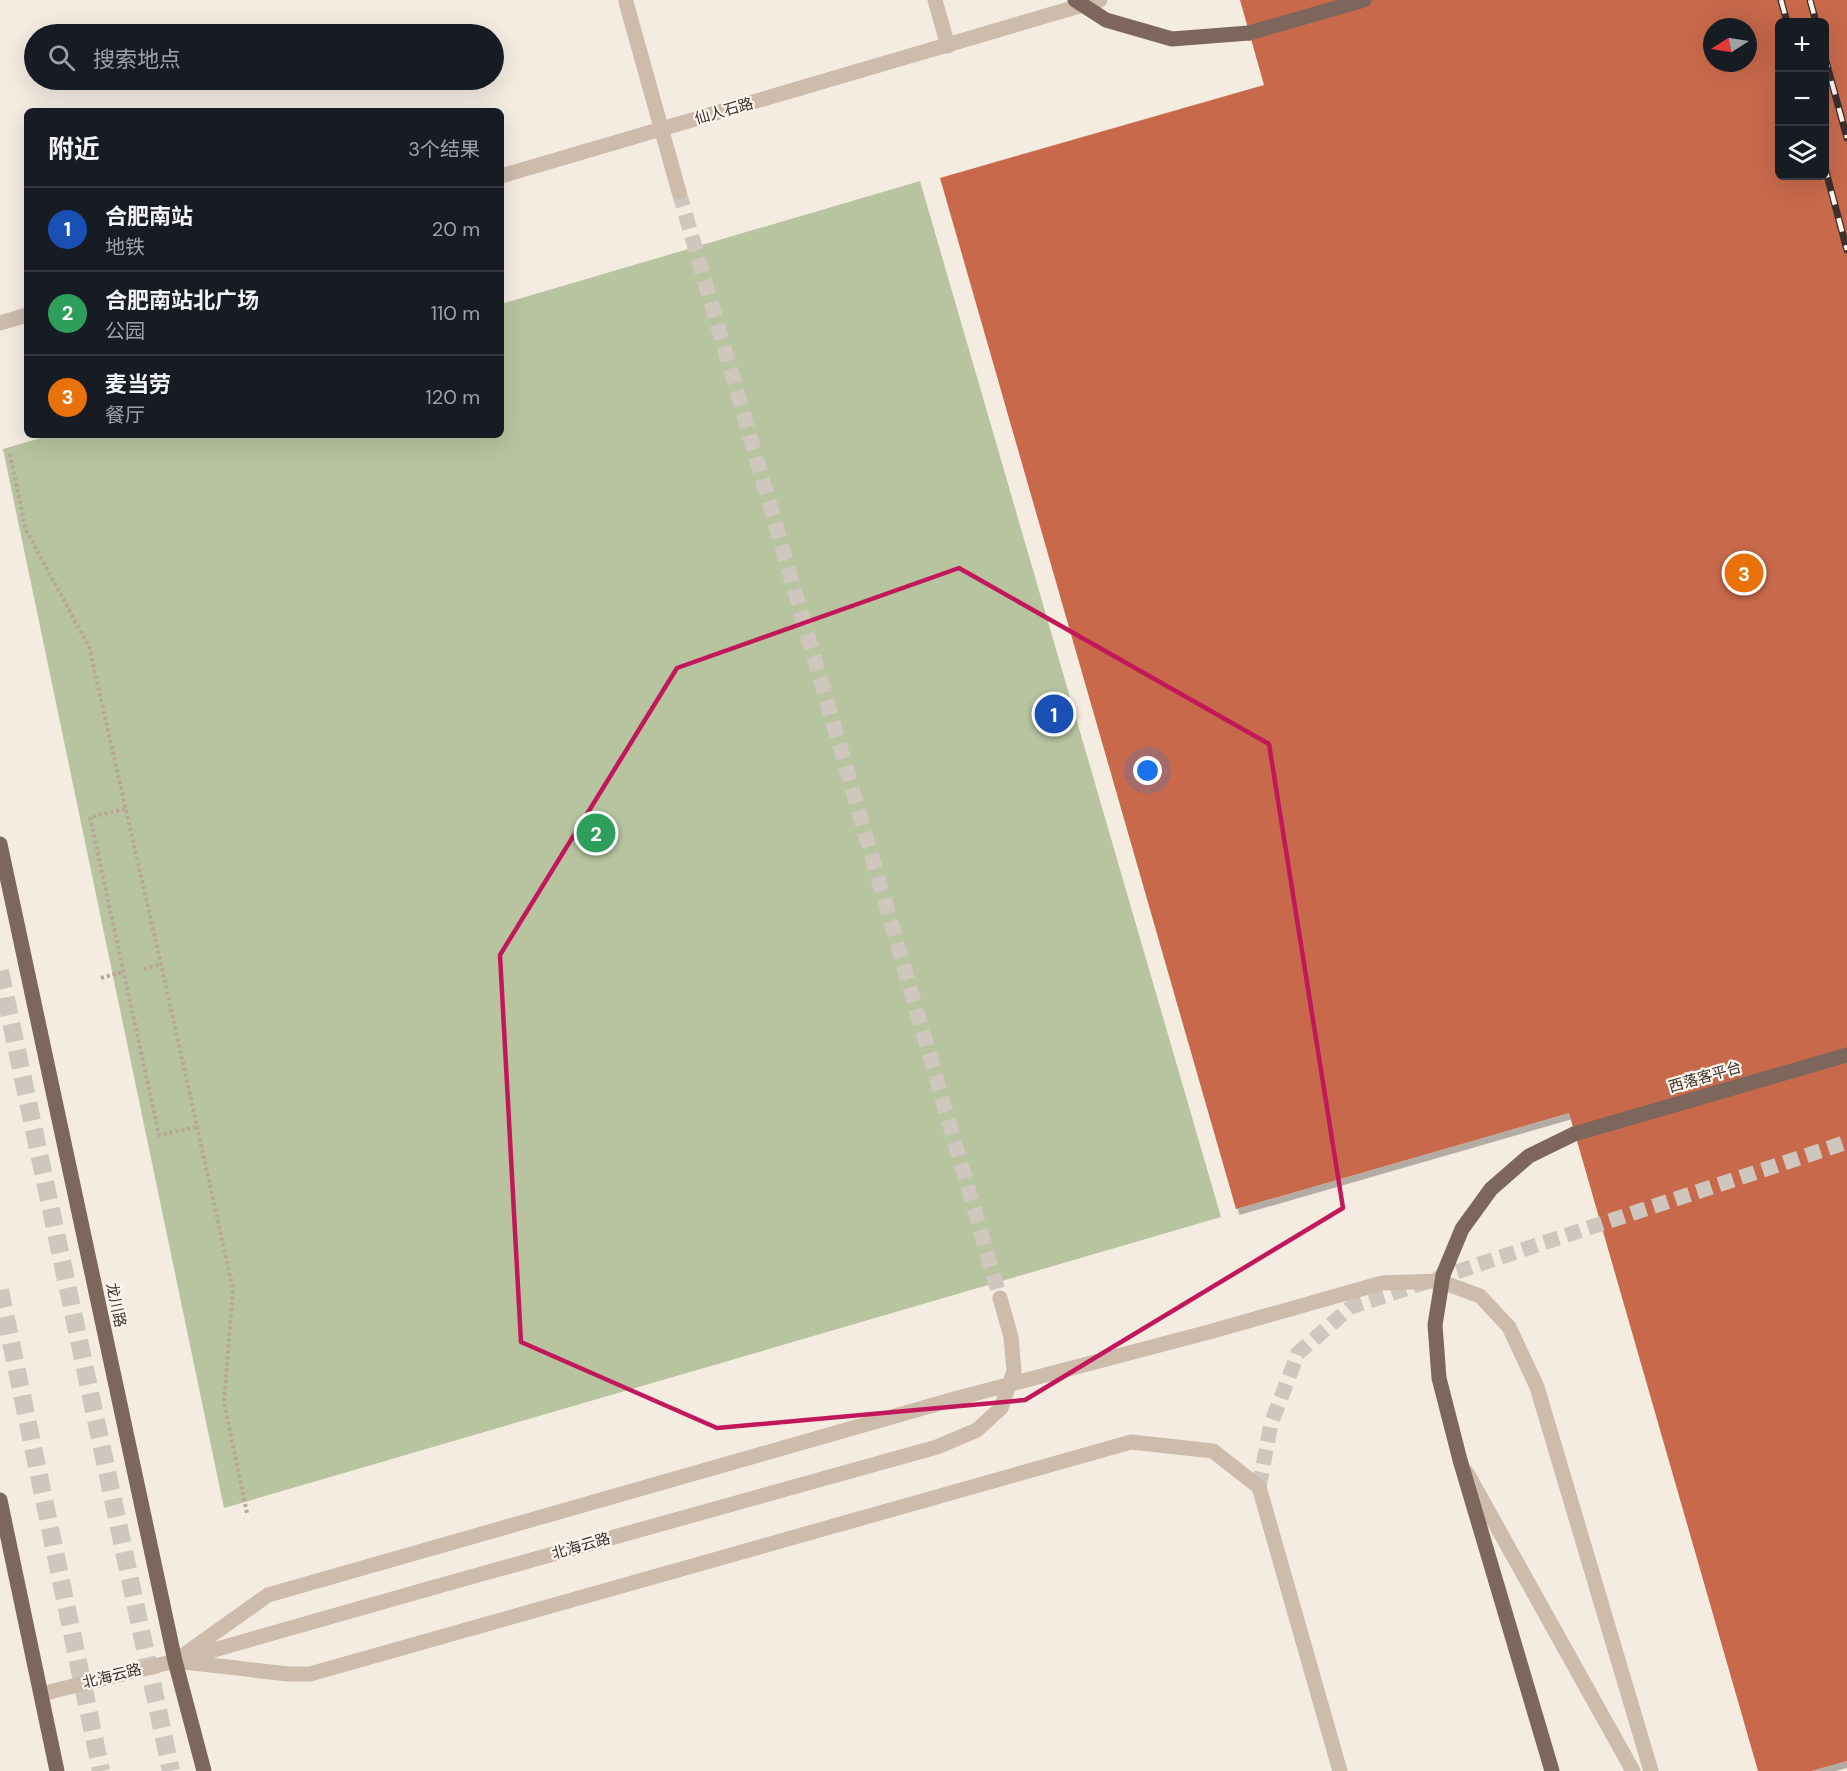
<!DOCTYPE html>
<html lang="zh">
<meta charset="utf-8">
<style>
:root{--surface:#171b24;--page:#20242c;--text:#f1f3f6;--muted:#9ea1a6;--line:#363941;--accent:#d93025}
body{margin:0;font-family:"DM Sans","Noto Sans SC",sans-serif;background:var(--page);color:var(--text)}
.controls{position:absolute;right:18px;top:18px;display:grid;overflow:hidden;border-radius:9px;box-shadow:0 6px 24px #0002}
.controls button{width:54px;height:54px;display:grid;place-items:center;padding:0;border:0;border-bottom:2px solid var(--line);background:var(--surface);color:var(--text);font:30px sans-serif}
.compass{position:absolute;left:1703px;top:18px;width:54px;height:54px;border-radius:50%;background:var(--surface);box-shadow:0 6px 24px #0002;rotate:258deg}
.you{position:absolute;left:1148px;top:771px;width:21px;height:21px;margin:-15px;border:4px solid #fff;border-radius:50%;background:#1a73e8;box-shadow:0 0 0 9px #1a73e833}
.badge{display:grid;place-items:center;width:39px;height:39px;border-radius:50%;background:var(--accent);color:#fff;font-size:20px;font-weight:700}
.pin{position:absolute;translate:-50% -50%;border:3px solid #fff;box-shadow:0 2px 6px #0006}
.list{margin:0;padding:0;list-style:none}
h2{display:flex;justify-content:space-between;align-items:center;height:78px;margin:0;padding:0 24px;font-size:26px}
h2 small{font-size:20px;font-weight:400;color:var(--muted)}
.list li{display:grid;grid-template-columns:39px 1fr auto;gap:18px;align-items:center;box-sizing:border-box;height:84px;padding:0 24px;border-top:2px solid var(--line)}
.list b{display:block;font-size:22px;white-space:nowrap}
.list p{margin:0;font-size:20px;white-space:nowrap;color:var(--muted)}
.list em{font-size:20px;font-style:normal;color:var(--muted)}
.icon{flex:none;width:33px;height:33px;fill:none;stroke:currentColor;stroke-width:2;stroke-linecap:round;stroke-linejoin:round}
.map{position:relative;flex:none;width:1847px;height:1771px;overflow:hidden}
.search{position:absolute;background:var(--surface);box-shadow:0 6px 24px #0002;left:24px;top:24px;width:480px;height:66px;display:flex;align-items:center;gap:15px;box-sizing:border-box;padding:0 21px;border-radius:33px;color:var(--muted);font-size:22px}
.panel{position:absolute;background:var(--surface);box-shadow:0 6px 24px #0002;left:24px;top:108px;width:480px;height:330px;border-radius:9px}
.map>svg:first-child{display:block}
</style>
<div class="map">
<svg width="1847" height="1771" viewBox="0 0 1847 1771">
<defs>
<filter id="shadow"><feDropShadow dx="3.5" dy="6" stdDeviation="0" flood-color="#0004"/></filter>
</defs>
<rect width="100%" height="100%" fill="#f4ebe1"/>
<polygon fill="#b8c4a0" points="920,181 1221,1217 224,1508 3,449 51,435 501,435 501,304"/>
<path fill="#c8694b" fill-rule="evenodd" filter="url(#shadow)" d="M 1240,0 L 1847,0 L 1847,1761 L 1811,1771 L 1758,1771 L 1569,1113 L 1236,1209 L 940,178 L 1264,85 ZM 1780,22 L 1824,22 L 1824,176 L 1780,176 ZM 1712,27 L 1748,27 L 1748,63 L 1712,63 Z"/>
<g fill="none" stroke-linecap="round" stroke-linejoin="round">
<g stroke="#cfc6bd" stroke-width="15" stroke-dasharray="15 8" stroke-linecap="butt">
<polyline points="679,192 1000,1298"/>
<polyline points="1259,1487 1271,1424 1298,1353 1351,1307 1847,1142"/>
</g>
<g stroke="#cfc6bd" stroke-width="18" stroke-dasharray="18 9" stroke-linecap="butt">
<polyline points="0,971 171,1771"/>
<polyline points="0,1290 101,1771"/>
</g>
<g stroke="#b9a596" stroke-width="4" stroke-dasharray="3 3" stroke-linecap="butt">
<polyline points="10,454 26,530 89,647 161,964 233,1289 224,1402 247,1513"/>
<polyline points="125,809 90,817 159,1135 197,1127"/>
<polyline points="144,969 161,964"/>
<polyline points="101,978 123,972"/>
</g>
<g stroke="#cdbbac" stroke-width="15">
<polyline points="935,0 948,46"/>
<polyline points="501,176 1100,0"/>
<polyline points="0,323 27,315"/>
<polyline points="1467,1473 1633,1771"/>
<polyline points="175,1661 268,1595 958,1398 1209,1332 1382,1283 1439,1281 1480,1296 1509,1327 1537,1387 1651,1771"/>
<polyline points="175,1661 288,1674 310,1674 1131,1442 1213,1451 1259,1487 1340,1771"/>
<polyline points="41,1694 175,1661 435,1587"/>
</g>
<g stroke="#7d675c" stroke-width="15">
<polyline points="1249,33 1364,0"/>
<polyline points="0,844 175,1661 204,1771"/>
<polyline points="1574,1134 1847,1055"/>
<polyline points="0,1500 57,1771"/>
</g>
<g stroke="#3b302b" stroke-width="7">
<g id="rail">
<polyline points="1781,0 1787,22"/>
<polyline points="1810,0 1816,22"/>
<polyline points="1824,54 1847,138"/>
<polyline points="1824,164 1847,250"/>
</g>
</g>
<use href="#rail" stroke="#fbf5ee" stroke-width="4.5" stroke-dasharray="14" stroke-linecap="butt"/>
<g stroke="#cdbbac" stroke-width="15">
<polyline points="626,2 679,192"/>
<polyline points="435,1587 937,1447 977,1430 1001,1408 1014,1371 1011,1337 1000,1298"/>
</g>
<g stroke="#7d675c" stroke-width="15">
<polyline points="1075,0 1106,20 1172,39 1249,33"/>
<polyline points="1552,1771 1460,1460 1439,1378 1435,1325 1443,1275 1462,1229 1491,1189 1529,1156 1574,1134"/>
</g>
</g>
<path fill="none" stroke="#c2185b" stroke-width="4.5" stroke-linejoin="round" d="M 959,568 L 1269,744 L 1343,1208 L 1025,1400 L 717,1428 L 521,1342 L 500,955 L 677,668 Z"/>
<g text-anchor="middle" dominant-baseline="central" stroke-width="4.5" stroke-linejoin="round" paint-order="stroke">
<g font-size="15" fill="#3b302b" stroke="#fbf5ee">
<text transform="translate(724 111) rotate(-16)">仙人石路</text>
<text transform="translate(1705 1077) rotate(-16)">西落客平台</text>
<text transform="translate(116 1305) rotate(78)">龙川路</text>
<text transform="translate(581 1546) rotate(-16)">北海云路</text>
<text transform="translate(112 1676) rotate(-14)">北海云路</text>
</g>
</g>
</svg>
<div class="controls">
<button>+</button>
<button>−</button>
<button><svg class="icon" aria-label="layers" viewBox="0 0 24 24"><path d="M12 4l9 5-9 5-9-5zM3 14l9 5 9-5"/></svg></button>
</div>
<svg class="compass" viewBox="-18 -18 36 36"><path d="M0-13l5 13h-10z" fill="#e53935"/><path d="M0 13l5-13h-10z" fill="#9ea1a6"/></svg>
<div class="you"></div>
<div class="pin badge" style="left:1054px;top:714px;background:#1a4fb4">1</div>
<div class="pin badge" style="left:596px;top:833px;background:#2e9e5b">2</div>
<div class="pin badge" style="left:1744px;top:573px;background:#e8710a">3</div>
<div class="search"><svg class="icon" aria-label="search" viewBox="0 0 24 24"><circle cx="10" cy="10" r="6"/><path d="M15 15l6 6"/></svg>搜索地点</div>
<section class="panel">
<h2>附近<small>3个结果</small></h2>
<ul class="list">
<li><span class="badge" style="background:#1a4fb4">1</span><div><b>合肥南站</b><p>地铁</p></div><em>20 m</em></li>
<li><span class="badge" style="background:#2e9e5b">2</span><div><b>合肥南站北广场</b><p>公园</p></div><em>110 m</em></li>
<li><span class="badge" style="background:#e8710a">3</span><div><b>麦当劳</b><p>餐厅</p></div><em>120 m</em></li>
</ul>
</section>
</div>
